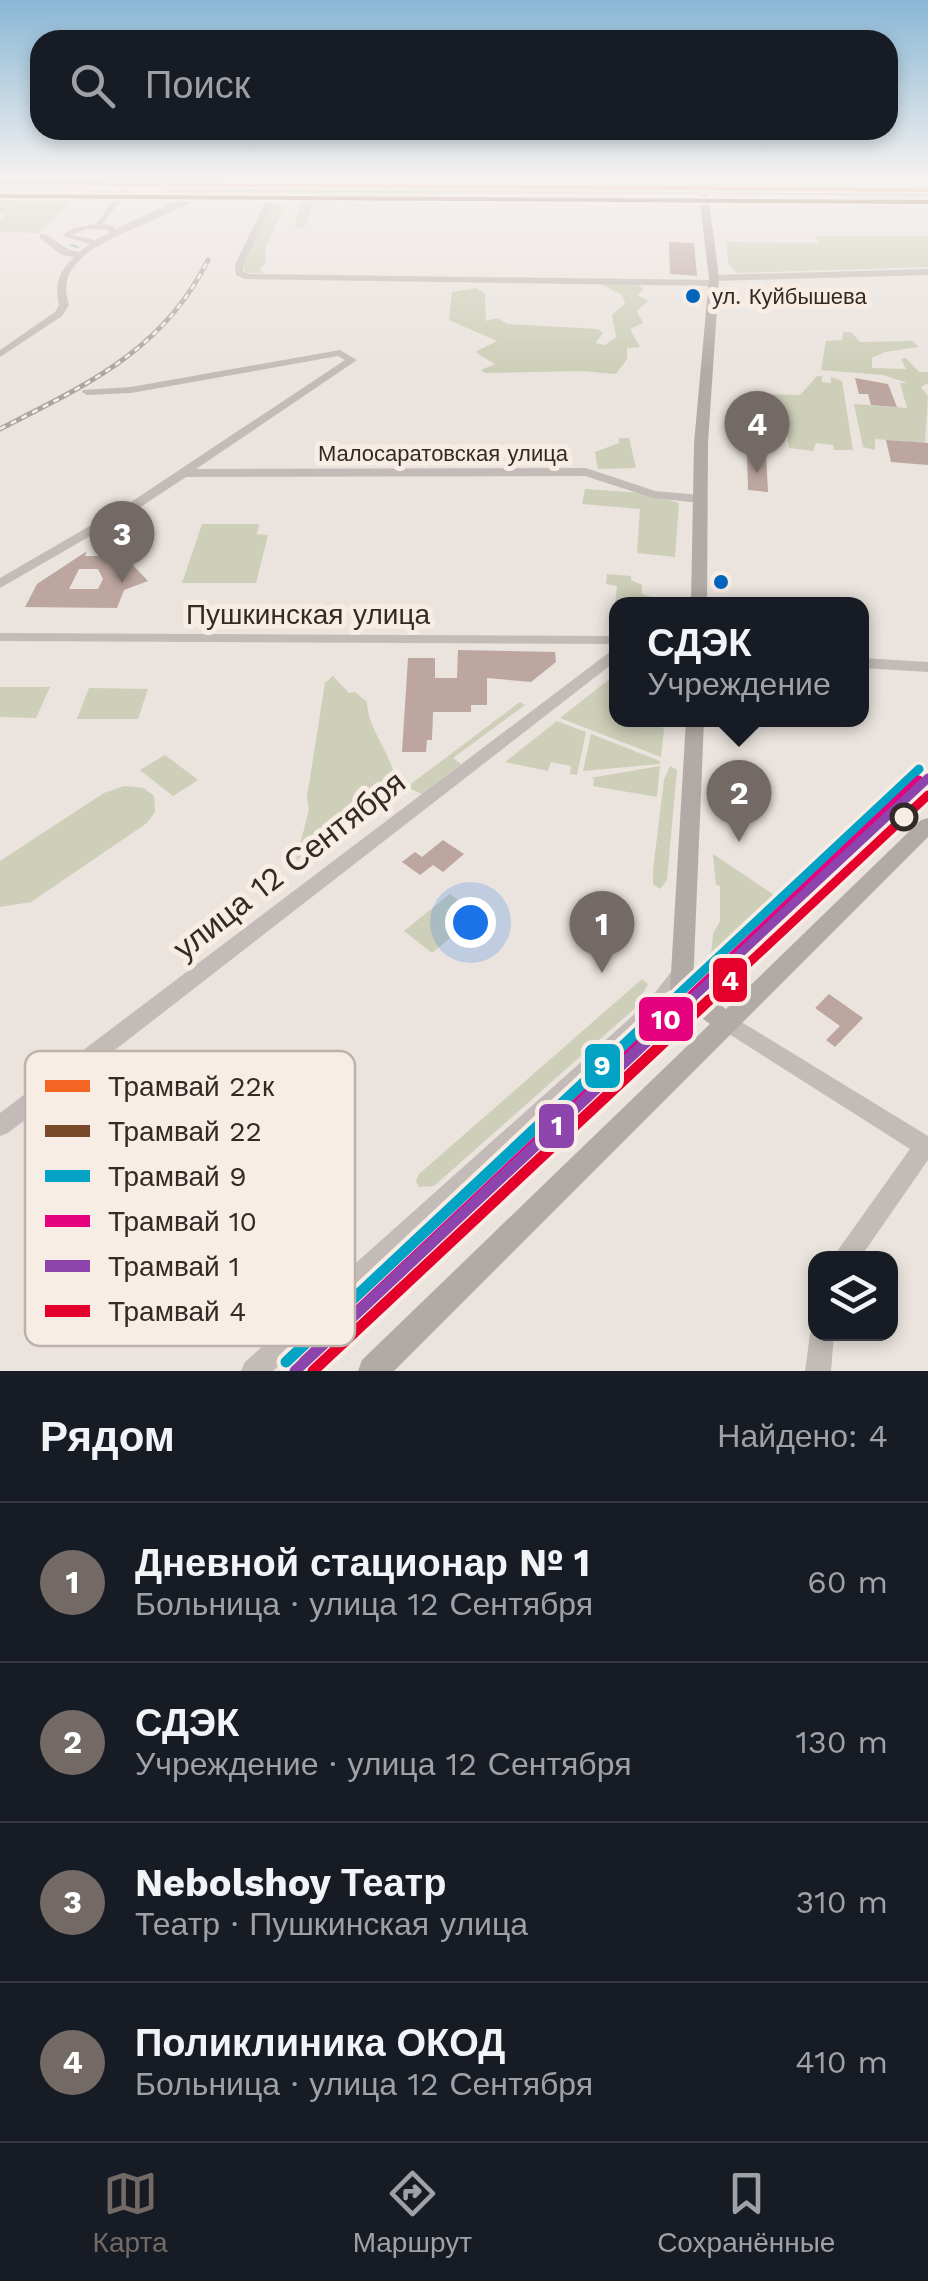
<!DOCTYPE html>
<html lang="ru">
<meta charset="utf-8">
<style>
:root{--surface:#171b24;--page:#20242c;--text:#f1f3f6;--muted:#9ea1a6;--line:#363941;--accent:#736a66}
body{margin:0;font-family:"Work Sans",sans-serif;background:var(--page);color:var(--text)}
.controls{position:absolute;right:30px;bottom:30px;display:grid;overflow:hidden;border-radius:20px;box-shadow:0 5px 15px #0003}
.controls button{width:90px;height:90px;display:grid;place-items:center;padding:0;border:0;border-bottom:2px solid var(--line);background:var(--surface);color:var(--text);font:50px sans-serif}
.you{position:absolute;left:470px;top:922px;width:35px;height:35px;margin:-25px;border:8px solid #fff;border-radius:50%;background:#1a73e8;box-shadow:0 0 0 15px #1a73e833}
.badge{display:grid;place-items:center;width:65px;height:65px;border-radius:50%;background:var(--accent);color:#fff;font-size:32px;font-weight:700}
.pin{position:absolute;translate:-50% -82px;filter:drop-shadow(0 2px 5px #0008)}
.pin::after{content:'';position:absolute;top:52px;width:35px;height:30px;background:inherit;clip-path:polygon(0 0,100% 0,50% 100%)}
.popup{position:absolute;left:609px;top:597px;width:260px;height:130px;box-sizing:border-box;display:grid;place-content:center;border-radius:20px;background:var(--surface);filter:drop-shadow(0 2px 8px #0005);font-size:32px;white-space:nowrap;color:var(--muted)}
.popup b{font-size:38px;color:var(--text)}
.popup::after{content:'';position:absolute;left:50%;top:100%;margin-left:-20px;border:20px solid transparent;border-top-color:var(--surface)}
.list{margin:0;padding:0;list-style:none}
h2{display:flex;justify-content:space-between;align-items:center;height:130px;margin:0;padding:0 40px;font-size:42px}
h2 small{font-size:32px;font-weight:400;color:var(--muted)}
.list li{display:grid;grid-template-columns:65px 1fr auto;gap:30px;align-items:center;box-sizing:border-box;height:160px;padding:0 40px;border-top:2px solid var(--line)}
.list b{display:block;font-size:38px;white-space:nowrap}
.list p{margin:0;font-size:32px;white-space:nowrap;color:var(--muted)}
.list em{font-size:32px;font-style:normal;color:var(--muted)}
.icon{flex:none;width:55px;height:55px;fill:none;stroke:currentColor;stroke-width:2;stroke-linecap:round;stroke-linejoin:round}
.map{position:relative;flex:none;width:928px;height:1371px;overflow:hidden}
.search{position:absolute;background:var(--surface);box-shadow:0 5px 15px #0003;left:30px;right:30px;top:30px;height:110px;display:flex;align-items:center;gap:25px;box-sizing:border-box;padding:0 35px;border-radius:30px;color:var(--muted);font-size:38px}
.sheet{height:770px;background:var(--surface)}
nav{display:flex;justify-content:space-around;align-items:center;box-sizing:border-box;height:140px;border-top:2px solid var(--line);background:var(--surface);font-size:28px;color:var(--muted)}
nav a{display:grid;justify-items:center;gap:5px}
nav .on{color:var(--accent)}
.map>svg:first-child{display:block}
</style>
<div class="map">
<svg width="928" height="1371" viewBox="0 0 928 1371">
<rect width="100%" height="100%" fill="#eae3de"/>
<g fill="#cdcfb8">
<polygon points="249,180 627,180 628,183"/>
<polygon points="300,192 685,193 687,194 334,193 332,203 314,204 306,225 298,229 294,225 302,203 279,198"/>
<polygon points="0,200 69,201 69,204 40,233 0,232 0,220 7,213 0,213"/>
<polygon points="272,204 282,204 279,211 286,212 281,214 265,249 266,262 260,269 263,273 246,273 241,265"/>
<polygon points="815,236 928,236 928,267 737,273 728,263 726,242 819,243"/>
<polygon points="599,283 637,284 644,289 637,295 648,301 637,311 643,323 630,329 640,347 627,348 627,359 616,374 582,371 485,373 481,370 495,364 475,352 497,341 449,320 452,292 476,288 485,293 486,321 497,318 508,324 598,329 603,333 595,343 605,345 616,337 612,315 625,303 622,295"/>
<polygon points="843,332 851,332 860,342 913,341 918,347 885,352 872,358 872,368 906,369 901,359 906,358 919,372 928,372 928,383 921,387 928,396 925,443 875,439 875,450 863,447 854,404 907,408 900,383 908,383 883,375 821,370 826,341 842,340"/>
<polygon points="817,376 822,376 822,382 831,383 831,377 842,381 853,450 834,450 833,445 816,443 813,451 789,448 786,424 767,421 760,414 763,394 800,395"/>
<polygon points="619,438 629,438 636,468 598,469 595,452 619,443"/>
<polygon points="585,489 643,493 679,503 675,557 637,553 640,509 582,504"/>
<polygon points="202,524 259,524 257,534 268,535 256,583 182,583"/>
<polygon points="607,574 631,576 631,580 642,585 642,594 660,599 653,604 615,605 617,586 606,584"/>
<polygon points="616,674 616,720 656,720 664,729 661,757 560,718"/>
<path d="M 333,676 L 349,693 L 355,692 L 367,702 C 368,733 396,756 396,790 L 296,860 L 309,810 L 307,797 L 325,683 Z"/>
<polygon points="0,687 50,687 36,718 0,717"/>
<polygon points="89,688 148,689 138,719 77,719"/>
<polygon points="520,702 525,705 453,758 461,764 422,794 411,789 411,784"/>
<polygon points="557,721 586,732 577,775 570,774 571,766 551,762 548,771 505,762"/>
<polygon points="591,734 660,761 660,764 583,771"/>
<polygon points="165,755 198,780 173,796 140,770"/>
<polygon points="660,766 657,797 593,786 594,779 590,778"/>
<polygon points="670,766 677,770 667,880 660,889 653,884 653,870 664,780"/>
<polygon points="124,786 144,788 154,796 155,812 147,823 31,902 0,907 0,861 104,793"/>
<polygon points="713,854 777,897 711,956 713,934 720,921 720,886 716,885"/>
<polygon points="450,894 478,915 432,953 404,931"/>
<polygon points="642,979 648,984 634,1009 434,1186 419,1187 416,1181 419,1174"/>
<polygon points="326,1265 330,1270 300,1298 303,1316 280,1325 266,1319"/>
</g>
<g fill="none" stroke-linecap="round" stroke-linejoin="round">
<polyline stroke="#9abcb9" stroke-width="2.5" points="71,245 78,247"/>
</g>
<g fill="#bda6a0" fill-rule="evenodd">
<polygon points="669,242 694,243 697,276 670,274"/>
<polygon points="855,378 888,384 897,407 871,405 868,394 859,394"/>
<polygon points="886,440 928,443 928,465 891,462"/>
<polygon points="747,453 766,454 768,492 748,490"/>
<path d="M 87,551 L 85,556 L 124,556 L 148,581 L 124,590 L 117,608 L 25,607 L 37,584 ZM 79,569 L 98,569 L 103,579 L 98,589 L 69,589 Z"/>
<polygon points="458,650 555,652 556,662 531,682 487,678 487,705 471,705 471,712 433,712 432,740 427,740 426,752 402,752 408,658 435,658 435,678 457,678"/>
<polygon points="443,840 464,854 443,872 433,865 420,875 402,862 415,852 422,857"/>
<polygon points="829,994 863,1018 835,1047 826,1040 840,1026 815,1008"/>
</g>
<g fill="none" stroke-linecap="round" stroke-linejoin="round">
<g fill="#c3bbb7" fill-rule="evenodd">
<path d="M 128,180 L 135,180 L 103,224 L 114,226 L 115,229 L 206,187 L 213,189 C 174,216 126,227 87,253 C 71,268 61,279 69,305 L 62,316 L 0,357 L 0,350 L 55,312 L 59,305 C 54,285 59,271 74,257 L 62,255 L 40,238 L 40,234 C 54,235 62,250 79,252 L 90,244 L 62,236 L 73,228 L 96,224 ZM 87,229 L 108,230 L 109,233 L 95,240 L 72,235 Z"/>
<polygon points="275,188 279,190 243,265 243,272 249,274 713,280 710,278 714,275 928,269 928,275 715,281 718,283 714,286 245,279 236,275 235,265 271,190"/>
<polygon points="340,350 357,360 196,469 586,468 655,491 700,495 706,499 700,503 653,498 585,476 186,477 139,508 0,588 0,578 131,502 345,360 338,356 131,393 87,395 82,392 83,390 131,387"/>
<polygon points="0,633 616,636 616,644 0,641"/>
<polygon points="616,649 616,661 8,1133 0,1136 0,1113 611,651"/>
<polygon points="862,658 928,662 928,672 862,668"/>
<polygon points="681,966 688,968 691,974 661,1015 273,1371 241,1371 245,1362 647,1003 674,968"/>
<polygon points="725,1012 928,1136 928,1160 860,1258 834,1258 838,1250 910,1149 718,1027 715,1021 718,1015"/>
<polygon points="816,1324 816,1334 834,1334 831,1371 805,1371 810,1334"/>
</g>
<g fill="#b2aaa6" fill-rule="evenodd">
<polygon points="702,182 707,189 928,190 928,196 708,194 719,278 708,443 707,604 691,604 694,443 709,278 699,194 168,192 164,189 168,186 698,189 698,185"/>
<polygon points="686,720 704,720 693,986 726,1009 921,820 928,818 928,837 394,1371 358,1371 362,1360 710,1024 673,997 670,990"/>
</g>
<g stroke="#aba5a1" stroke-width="5">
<path id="rail" d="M 0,429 C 86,385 163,351 208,260"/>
</g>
<use href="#rail" stroke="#f8ede4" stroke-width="2.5" stroke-dasharray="6" stroke-linecap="butt"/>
<polyline stroke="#b2aaa6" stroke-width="10" points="0,180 172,181"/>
<g stroke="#f8ede4" stroke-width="8">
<polyline id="tram-1" points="0,183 928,190"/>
</g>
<g stroke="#f8ede4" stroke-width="8">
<polyline id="tram-2" points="0,196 928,202"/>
</g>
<g stroke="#f8ede4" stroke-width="16">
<polyline id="tram-3-far1" points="670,1002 919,769"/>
</g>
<g stroke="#f8ede4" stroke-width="19">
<polyline id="tram-3" points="286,1362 672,1000"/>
</g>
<g stroke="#f8ede4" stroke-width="16">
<polyline id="tram-4-far1" points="684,1002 919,780"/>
</g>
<g stroke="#f8ede4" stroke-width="19">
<polyline id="tram-4" points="304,1362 687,1000"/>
</g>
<g stroke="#f8ede4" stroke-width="16">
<polyline id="tram-5-far1" points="688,1002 928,778"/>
</g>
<g stroke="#f8ede4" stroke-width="19">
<polyline id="tram-5" points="295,1371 691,1000"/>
</g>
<g stroke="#f8ede4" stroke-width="16">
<polyline id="tram-6-far1" points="707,1002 928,795"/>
</g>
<g stroke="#f8ede4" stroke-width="19">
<polyline id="tram-6" points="313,1371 709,1000"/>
</g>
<use href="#tram-1" stroke="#f26522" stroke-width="4"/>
<use href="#tram-2" stroke="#7a4b2a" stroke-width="4"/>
<use href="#tram-3-far1" stroke="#03a3c6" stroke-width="9"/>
<use href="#tram-3" stroke="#03a3c6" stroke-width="11"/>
<use href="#tram-4-far1" stroke="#e5007d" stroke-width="9"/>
<use href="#tram-4" stroke="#e5007d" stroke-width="11"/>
<use href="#tram-5-far1" stroke="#8e44ad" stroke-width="9"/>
<use href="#tram-5" stroke="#8e44ad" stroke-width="11"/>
<use href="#tram-6-far1" stroke="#e4002b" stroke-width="9"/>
<use href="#tram-6" stroke="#e4002b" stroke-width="11"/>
</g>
<linearGradient id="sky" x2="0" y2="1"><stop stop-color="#89b7d5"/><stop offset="0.48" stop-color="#f6f2f0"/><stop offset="1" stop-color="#f6f2f0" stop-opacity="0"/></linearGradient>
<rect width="928" height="372" fill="url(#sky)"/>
<g fill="#0065bd" stroke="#f8ede4" stroke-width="4">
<circle cx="693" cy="296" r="9"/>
<circle cx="721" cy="582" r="9"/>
</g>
<circle fill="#f8ede4" stroke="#332926" stroke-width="5" cx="904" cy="817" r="12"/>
<g text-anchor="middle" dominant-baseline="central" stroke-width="10" stroke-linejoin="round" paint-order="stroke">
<g font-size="22" fill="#332926" stroke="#f8ede4" text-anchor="start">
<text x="712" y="296">ул. Куйбышева</text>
</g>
<g font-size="22" fill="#332926" stroke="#f8ede4">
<text x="443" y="453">Малосаратовская улица</text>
</g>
<g font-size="28" fill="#332926" stroke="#f8ede4">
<text x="308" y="614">Пушкинская улица</text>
</g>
<g font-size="32" fill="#332926" stroke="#f8ede4">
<text transform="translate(289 865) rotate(-38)">улица 12 Сентября</text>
</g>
</g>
<rect x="25" y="1051" width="330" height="295" rx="15" fill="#f8ede4" stroke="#bdb2ab" stroke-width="2.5"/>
<rect x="45" y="1080" width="45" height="12" fill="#f26522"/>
<rect x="45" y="1125" width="45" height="12" fill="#7a4b2a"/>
<rect x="45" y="1170" width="45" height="12" fill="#03a3c6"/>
<rect x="45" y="1215" width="45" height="12" fill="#e5007d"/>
<rect x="45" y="1260" width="45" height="12" fill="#8e44ad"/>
<rect x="45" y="1305" width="45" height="12" fill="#e4002b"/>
<g font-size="28" fill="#332926">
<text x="108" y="1096">Трамвай 22к</text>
<text x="108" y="1141">Трамвай 22</text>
<text x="108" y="1186">Трамвай 9</text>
<text x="108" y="1231">Трамвай 10</text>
<text x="108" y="1276">Трамвай 1</text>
<text x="108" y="1321">Трамвай 4</text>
</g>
<g stroke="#f8ede4" stroke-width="4">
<rect x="711" y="956" width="38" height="48" rx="10" fill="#e4002b"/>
<rect x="637" y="995" width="58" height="48" rx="10" fill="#e5007d"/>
<rect x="583" y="1042" width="39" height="48" rx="10" fill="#03a3c6"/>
<rect x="537" y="1102" width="39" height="48" rx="10" fill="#8e44ad"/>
</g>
<g font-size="28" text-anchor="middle" font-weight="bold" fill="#fff">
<text x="730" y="990">4</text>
<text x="666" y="1029">10</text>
<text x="602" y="1075">9</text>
<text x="557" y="1135">1</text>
</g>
</svg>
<div class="controls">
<button><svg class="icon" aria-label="layers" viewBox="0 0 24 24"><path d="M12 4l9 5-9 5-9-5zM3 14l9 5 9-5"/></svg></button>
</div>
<div class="you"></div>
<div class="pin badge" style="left:602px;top:973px">1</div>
<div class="pin badge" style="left:739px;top:842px">2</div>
<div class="popup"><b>СДЭК</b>Учреждение</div>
<div class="pin badge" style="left:122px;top:583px">3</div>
<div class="pin badge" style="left:757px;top:473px">4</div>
<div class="search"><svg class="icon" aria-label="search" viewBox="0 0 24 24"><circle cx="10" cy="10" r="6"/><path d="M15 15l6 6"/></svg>Поиск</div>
</div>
<section class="sheet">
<h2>Рядом<small>Найдено: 4</small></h2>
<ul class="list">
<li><span class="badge">1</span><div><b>Дневной стационар № 1</b><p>Больница · улица 12 Сентября</p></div><em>60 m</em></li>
<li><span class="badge">2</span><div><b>СДЭК</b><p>Учреждение · улица 12 Сентября</p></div><em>130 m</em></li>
<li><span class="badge">3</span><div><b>Nebolshoy Театр</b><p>Театр · Пушкинская улица</p></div><em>310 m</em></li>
<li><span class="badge">4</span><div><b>Поликлиника ОКОД</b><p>Больница · улица 12 Сентября</p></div><em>410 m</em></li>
</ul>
</section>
<nav>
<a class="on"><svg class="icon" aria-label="map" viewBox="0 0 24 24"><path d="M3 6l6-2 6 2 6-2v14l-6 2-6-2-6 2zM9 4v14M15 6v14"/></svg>Карта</a>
<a><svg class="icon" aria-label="directions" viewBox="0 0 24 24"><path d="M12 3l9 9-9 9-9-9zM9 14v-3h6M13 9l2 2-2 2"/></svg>Маршрут</a>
<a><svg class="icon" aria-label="saved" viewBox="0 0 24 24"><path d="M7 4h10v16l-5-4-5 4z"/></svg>Сохранённые</a>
</nav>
